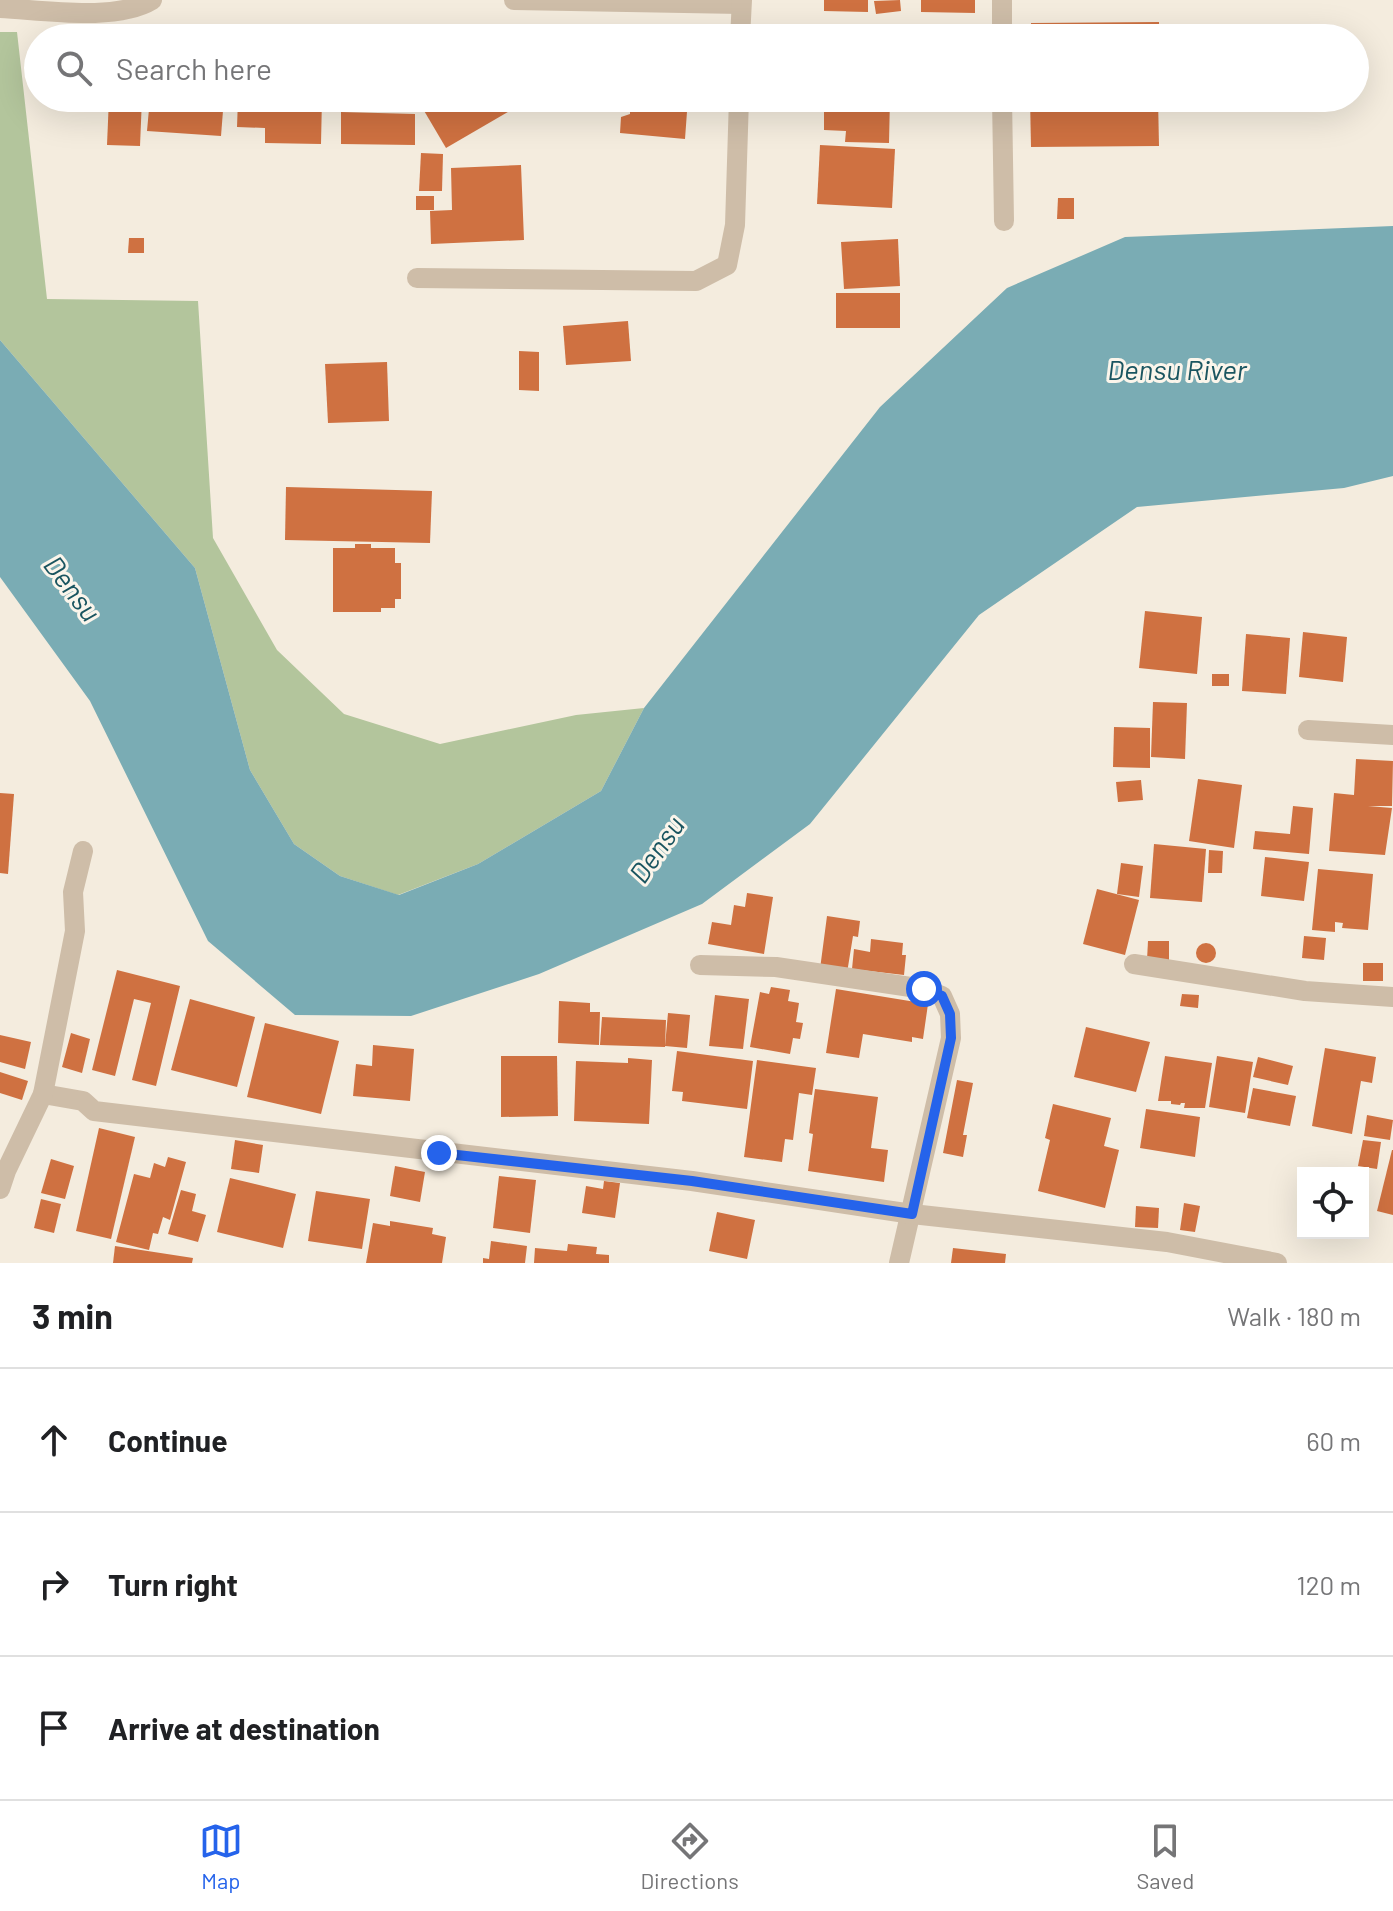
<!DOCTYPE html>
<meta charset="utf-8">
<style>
:root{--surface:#fff;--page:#f6f6f6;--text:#202124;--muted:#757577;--line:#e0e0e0;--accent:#2563eb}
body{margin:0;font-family:Barlow,sans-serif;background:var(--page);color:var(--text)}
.controls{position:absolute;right:24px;bottom:24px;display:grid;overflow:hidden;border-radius:0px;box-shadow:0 8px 32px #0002}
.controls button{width:72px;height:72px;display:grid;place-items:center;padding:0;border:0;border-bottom:2px solid var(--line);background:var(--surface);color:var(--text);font:40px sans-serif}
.stop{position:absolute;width:24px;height:24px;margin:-18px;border:6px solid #2563eb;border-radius:50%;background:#fff}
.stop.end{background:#2563eb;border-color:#fff;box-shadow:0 2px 8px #0008}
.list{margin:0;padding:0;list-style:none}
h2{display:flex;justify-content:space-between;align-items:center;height:104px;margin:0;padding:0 32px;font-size:34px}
h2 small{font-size:26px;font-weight:400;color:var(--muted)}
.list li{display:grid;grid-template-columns:52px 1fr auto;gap:24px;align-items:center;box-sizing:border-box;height:144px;padding:0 32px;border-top:2px solid var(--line)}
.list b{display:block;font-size:30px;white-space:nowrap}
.list em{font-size:26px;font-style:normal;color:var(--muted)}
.icon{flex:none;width:44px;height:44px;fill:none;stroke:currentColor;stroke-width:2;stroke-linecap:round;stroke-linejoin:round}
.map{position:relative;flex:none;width:1393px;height:1263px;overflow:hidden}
.search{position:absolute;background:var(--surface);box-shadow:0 8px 32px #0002;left:24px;right:24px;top:24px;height:88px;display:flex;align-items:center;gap:20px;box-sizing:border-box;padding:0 28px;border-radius:44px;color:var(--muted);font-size:30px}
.sheet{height:536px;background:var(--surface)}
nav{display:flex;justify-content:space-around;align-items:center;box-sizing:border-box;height:112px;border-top:2px solid var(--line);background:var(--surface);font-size:22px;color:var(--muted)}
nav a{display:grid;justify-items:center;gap:4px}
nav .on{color:var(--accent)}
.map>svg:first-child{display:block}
</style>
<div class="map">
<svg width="1393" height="1263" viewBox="0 0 1393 1263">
<rect width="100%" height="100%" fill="#f4ecde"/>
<polygon fill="#b3c59c" points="0,32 17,32 47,299 198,301 213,538 277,650 344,714 440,744 576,715 644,708 601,791 478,864 398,895 340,876 294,844 250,770 195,568 0,340"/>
<polygon fill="#7aacb4" points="1393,226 1393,476 1344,488 1137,507 979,615 810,824 702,904 539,974 411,1016 295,1015 208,941 90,701 0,577 0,340 195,568 250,770 294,844 340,876 399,895 478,864 601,791 644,708 880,407 1007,288 1125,237"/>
<g fill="#cf7141">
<polygon points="824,0 868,0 868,12 824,11"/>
<polygon points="900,0 901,11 876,14 874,1"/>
<polygon points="921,0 975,0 975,13 921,12"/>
<polygon points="1159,22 1159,38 1031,38 1031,23"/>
<rect x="225" y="28" width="15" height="10"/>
<polygon points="110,30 172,32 172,38 110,38"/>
<polygon points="502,34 534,36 534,38 498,38"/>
<polygon points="109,98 142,98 140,146 107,145"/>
<polygon points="150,98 224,98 221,136 147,131"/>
<polygon points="266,98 322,98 321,144 265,143 265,128 237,127 238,99"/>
<polygon points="435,98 532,98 446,148 423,109"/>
<polygon points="537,98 600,98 600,105 537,104"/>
<polygon points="630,98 688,98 685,139 620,133 621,117 630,114"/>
<polygon points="824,98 890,98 889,143 845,142 846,131 824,130"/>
<polygon points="906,98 974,98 974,110 906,111"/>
<polygon points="1030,98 1158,98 1159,146 1031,147"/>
<polygon points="341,112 415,114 415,145 341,144"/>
<polygon points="820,145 895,149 892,208 817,204"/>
<polygon points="421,153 443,154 442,191 419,191"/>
<polygon points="521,165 524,240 431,244 430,211 452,210 451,168"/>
<rect x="416" y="196" width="18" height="14"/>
<polygon points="1058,198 1074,198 1074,219 1057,219"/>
<polygon points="129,238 144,238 144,253 128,253"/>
<polygon points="898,239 900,286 844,289 841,242"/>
<rect x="836" y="293" width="64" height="35"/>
<polygon points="628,321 631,361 566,365 563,326"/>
<polygon points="519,351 539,352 539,391 519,390"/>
<polygon points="387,362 389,421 328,423 325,364"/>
<polygon points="286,487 432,491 430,543 285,540"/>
<polygon points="355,544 371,544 371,548 395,548 395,563 401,563 401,599 395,599 395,608 381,608 381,612 333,612 333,548 355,548"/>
<polygon points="1145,611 1202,617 1197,674 1139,668"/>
<polygon points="1303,632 1347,637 1343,682 1299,677"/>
<polygon points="1246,634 1290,638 1286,694 1242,691"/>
<rect x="1212" y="674" width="17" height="12"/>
<polygon points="1153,702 1187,703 1185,759 1151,757"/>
<polygon points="1114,727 1150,728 1150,768 1113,767"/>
<polygon points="1356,759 1393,761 1392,806 1368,806 1392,808 1385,855 1329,851 1334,793 1354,795"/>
<polygon points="1198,779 1242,785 1234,848 1189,841"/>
<polygon points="1141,780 1143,800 1118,802 1116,782"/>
<polygon points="0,793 14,794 8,874 0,873"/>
<polygon points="1293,806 1313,808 1309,854 1253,849 1255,831 1290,834"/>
<polygon points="1154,844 1206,849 1202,902 1150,898"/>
<polygon points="1209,850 1223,851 1222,873 1208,873"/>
<polygon points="1265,857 1309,862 1304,901 1261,896"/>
<polygon points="1121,863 1143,866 1139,897 1117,894"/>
<polygon points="1318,869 1373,874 1368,930 1342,928 1343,923 1335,922 1335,932 1312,930"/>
<polygon points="1097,889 1139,900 1125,955 1083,944"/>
<polygon points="747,893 773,897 764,954 708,944 712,922 731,925 734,905 745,907"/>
<polygon points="827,916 860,921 858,937 853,936 847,973 820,969"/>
<polygon points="1304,936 1326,938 1324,960 1302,958"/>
<polygon points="871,939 903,943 902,955 906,955 904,975 852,969 854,949 870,952"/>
<polygon points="1148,941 1169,941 1169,961 1147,960"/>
<circle cx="1206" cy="953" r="10"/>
<rect x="1363" y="963" width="20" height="18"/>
<polygon points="117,970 180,986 156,1086 132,1080 151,1003 134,999 115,1076 92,1070"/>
<polygon points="771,987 790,990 788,1001 799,1003 796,1022 803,1023 800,1039 793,1038 790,1054 750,1047 760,992 769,994"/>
<polygon points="836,989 928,1004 923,1039 912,1037 912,1042 863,1034 859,1058 826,1053"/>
<polygon points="1182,994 1199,995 1198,1008 1180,1006"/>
<polygon points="715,995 749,999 743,1049 709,1046"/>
<polygon points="190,999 255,1017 237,1087 171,1070"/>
<polygon points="559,1001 590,1003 590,1012 600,1012 599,1045 558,1043"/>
<polygon points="668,1013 690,1015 687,1048 665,1046"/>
<polygon points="602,1017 666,1020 665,1047 600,1045"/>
<polygon points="265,1023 339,1041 321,1114 247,1097"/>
<polygon points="1086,1027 1150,1042 1136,1092 1074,1077"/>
<polygon points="71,1033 90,1039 82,1073 62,1067"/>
<polygon points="0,1035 31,1042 25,1069 0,1062"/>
<polygon points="373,1045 414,1049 410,1101 353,1096 356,1064 372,1066"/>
<polygon points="1325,1048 1376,1057 1372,1083 1361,1081 1352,1134 1312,1126"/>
<polygon points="677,1051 753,1061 747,1109 682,1101 683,1092 672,1091"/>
<polygon points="501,1056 557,1056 558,1116 501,1117"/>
<polygon points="1165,1056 1212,1063 1205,1108 1184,1108 1185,1103 1181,1103 1180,1105 1171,1104 1171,1101 1158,1101"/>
<polygon points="1217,1056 1253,1062 1245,1113 1209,1107"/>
<polygon points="1258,1057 1293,1066 1288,1085 1253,1077"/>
<polygon points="628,1058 652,1060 649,1124 574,1121 576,1061 628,1063"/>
<polygon points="757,1060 816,1068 812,1095 799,1093 793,1140 785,1139 782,1162 744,1157"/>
<polygon points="0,1072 28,1081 22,1100 0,1093"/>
<polygon points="957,1080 973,1083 963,1135 967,1135 963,1157 943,1153"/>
<polygon points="1253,1088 1296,1096 1290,1126 1247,1118"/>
<polygon points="815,1089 878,1097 871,1148 888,1150 884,1182 808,1171 813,1134 809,1133"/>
<polygon points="1053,1104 1111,1118 1104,1146 1119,1150 1105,1208 1038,1191 1050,1140 1045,1138"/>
<polygon points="1146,1109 1200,1117 1195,1157 1140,1148"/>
<polygon points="1367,1115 1393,1120 1390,1140 1364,1136"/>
<polygon points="99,1128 135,1137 111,1239 76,1231"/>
<polygon points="235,1140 263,1145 259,1173 231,1169"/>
<polygon points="1363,1140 1381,1142 1377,1169 1358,1166"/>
<polygon points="1392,1150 1393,1150 1393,1215 1377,1211"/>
<polygon points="168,1157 186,1162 170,1220 163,1217 158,1234 153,1233 149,1250 116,1242 134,1174 150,1178 154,1163 165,1167"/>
<polygon points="51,1159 74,1166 65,1199 41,1193"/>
<polygon points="395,1166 425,1172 420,1202 390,1196"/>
<polygon points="499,1176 536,1180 530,1233 493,1228"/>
<polygon points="230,1178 296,1194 283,1248 217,1232"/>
<polygon points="604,1181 620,1183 615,1218 582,1213 586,1186 603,1189"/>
<polygon points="181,1190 196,1194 192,1211 206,1215 198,1242 168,1234"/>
<polygon points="316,1191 370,1199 362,1249 308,1241"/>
<polygon points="41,1199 61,1204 54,1233 34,1228"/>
<polygon points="1184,1203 1200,1206 1195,1232 1180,1230"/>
<polygon points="1136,1206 1159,1208 1158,1228 1135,1227"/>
<polygon points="717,1212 755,1220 747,1259 709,1251"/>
<polygon points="390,1221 433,1228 432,1234 446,1237 442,1263 366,1263 373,1223 390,1226"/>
<polygon points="491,1241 527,1246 525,1263 483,1263 483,1258 489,1259"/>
<polygon points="568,1244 597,1247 596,1254 609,1255 609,1263 534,1263 535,1248 567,1251"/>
<polygon points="115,1246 193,1258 192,1263 113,1263"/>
<polygon points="953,1248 1006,1254 1005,1263 951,1263"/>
</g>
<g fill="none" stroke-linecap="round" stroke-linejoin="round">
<g stroke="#cebda8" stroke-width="20">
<polyline points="514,0 741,4"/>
<polyline points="1002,0 1002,38"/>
<path d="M 0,8 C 43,10 116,22 152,0"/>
<polyline points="740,38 742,0"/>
<polyline points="1002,98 1004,221"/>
<polyline points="417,278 696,281 727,265 735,225 739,98"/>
<polyline points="1308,730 1393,735"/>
<polyline points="1134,964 1305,991 1393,997"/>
<polyline points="700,965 776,967 924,989 942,996 950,1014 951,1038 899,1263"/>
<polyline points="43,1094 83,1101 94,1111 692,1181 912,1214 1167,1242 1277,1263"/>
<polyline points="0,1189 6,1171 43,1094 75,931 73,892 83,851"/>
</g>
</g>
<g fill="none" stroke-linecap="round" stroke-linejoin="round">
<polyline stroke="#2563eb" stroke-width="10" points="439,1153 692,1181 912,1214 951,1038 950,1014 942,996 924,989"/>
</g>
<g text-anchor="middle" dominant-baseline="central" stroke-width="6" stroke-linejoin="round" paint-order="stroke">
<g font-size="28" font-style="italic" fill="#1a5560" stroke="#fbf5eb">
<text x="1177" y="369">Densu River</text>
<text transform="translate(73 588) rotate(53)">Densu</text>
<text transform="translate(656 849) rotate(-55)">Densu</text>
</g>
</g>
</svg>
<div class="controls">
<button><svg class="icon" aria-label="locate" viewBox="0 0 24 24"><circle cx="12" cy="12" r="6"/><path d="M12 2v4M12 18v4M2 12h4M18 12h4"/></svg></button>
</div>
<div class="stop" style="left:924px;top:989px"></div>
<div class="stop end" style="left:439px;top:1153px"></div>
<div class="search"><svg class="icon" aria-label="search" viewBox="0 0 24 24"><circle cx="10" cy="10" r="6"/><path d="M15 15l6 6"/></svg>Search here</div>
</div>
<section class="sheet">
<h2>3 min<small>Walk · 180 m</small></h2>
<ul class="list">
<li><svg class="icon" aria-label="ahead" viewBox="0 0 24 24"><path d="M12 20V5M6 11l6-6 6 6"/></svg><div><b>Continue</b></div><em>60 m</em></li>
<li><svg class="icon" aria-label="right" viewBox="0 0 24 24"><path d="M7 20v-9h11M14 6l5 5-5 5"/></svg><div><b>Turn right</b></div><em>120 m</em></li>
<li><svg class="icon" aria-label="arrive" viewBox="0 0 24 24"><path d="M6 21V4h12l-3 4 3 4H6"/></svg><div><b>Arrive at destination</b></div></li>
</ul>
</section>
<nav>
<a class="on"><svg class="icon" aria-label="map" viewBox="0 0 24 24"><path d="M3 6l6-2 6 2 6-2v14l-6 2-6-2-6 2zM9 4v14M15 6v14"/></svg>Map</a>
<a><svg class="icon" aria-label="directions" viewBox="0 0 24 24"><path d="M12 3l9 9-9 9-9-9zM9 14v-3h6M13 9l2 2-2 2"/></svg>Directions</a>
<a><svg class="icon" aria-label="saved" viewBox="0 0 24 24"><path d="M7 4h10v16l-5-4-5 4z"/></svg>Saved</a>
</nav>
